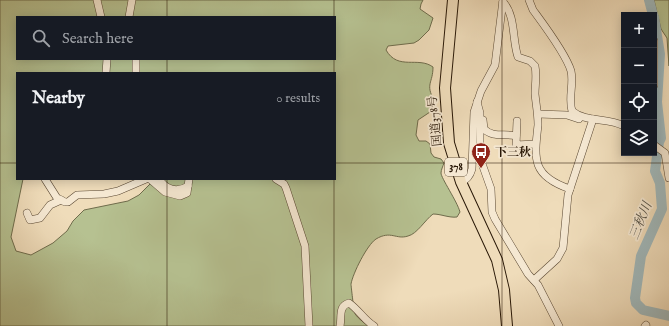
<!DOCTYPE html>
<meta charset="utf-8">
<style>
:root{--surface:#171b24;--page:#20242c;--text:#f1f3f6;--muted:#9ea1a6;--line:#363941}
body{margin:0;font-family:"IM FELL English","Noto Serif JP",serif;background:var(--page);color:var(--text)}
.controls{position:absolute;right:12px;top:12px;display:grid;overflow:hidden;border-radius:0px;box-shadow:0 2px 10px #0003}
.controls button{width:36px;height:36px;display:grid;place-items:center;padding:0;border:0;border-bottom:1px solid var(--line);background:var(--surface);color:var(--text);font:20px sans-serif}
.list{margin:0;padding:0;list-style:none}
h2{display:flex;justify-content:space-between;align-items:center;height:52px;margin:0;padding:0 16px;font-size:17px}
h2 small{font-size:13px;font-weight:400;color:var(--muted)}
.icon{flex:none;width:22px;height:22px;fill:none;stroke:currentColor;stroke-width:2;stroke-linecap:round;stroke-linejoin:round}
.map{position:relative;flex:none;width:669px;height:326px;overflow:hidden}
.search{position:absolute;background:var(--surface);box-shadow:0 2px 10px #0003;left:16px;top:16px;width:320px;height:44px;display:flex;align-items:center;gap:10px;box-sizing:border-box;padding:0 14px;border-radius:0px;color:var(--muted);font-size:15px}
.panel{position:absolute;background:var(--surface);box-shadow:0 2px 10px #0003;left:16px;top:72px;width:320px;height:108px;border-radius:0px}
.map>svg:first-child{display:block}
</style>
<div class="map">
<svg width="669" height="326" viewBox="0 0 669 326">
<rect width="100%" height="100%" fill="#efdcba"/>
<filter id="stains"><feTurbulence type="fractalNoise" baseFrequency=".005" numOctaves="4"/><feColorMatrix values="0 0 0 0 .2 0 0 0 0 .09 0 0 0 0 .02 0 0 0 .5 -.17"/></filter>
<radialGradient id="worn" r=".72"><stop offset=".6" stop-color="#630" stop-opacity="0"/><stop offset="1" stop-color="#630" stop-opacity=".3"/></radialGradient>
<g fill="#b6c191" stroke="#6f6c4c" fill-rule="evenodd">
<path d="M 0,0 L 423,0 L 421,4 L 420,9 L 433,18 L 429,30 L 419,40 L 414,43 L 388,46 L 386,50 C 398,71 418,56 433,67 C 433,83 425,84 434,100 L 430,112 L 418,120 L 416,135 L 419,141 L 426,141 L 430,144 L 431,153 L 434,157 L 441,159 L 444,163 C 443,166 441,170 441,173 C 441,178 457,201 460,212 L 457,217 C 449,218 441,214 433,214 C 425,220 417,234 408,236 C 396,240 391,230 376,239 C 367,245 353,273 351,284 C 351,286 354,310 354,311 C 356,318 364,322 369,326 L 0,326 ZM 17,17 L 335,17 L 335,59 L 17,59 ZM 17,73 L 335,73 L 335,179 L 155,179 L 139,195 L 128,201 L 84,210 L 73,221 L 67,231 L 53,243 L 31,255 L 16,251 L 11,237 L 23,179 L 17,179 Z"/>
<polygon points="654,0 669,0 669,66 667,38 661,29"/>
</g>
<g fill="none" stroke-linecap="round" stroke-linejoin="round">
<g stroke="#a0b8bb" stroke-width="10">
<polyline points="649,0 653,15"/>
<polyline points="654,17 660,54 657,102 661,138 659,142 655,171 660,183 662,209 641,256 635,298 636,303 643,310 669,316"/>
</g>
<g stroke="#5a4833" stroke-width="8">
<g id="minor">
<polyline points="97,0 101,17"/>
<path d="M 529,0 L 533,10 C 544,25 566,54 571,71 C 574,84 568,98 572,111 C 586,123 608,117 624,126"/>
<path d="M 503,2 C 516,16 512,40 518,57 L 530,61 L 535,66 C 537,76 535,85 535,94 C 536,104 538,114 538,125 C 534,160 532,176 570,189"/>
<polyline points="129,17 132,0"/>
<polyline points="654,41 654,85"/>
<polyline points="106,73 107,59"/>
<polyline points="136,73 136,59"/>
<polyline points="477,102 480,113 480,158 491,189 492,212 495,219 528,274 538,285 559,326"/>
<polyline points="538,114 567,115 579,119"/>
<path d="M 483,120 L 484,129 C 493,138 505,133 516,136"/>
<polyline points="517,121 516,145 535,144"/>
<polyline points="654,145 665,153 669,178"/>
<polyline points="45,179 57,198 65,202 68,202 77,195 104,194 118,191 146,179"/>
<polyline points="150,179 165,192 180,196 187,193 189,179"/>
<path d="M 159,179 C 166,190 177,193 188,186"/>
<polyline points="276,179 284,184 286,188 305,246 309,326"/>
<path d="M 461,182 C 467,180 470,176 472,169 L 474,112 L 481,91 L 495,65 L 503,0"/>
<polyline points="27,213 30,220 40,218 50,205 61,200"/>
<polyline points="534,280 557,259 563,248 568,195 593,119"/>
<path d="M 340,326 C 342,317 338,306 349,303 C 359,310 364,320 374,326"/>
<polyline points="645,326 646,325"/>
</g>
</g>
<g stroke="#281706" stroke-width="12">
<polyline id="highway" points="453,0 445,88 449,143 461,182 497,260 504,290 507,326"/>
</g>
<use href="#minor" stroke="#f5e8d2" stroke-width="7"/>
<use href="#highway" stroke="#efdcba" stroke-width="10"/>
</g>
<path fill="none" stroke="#281706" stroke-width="1" stroke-opacity="0.55" d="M 167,0 L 167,17M 334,0 L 334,17M 502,0 L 502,326M 167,59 L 167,73M 334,59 L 334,73M 0,163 L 17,163M 335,163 L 669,163M 167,179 L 167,326M 334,179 L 334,326"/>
<defs>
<g id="bus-pin" transform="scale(1)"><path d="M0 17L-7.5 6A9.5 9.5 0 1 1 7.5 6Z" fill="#8f2418" stroke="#f5e8d2"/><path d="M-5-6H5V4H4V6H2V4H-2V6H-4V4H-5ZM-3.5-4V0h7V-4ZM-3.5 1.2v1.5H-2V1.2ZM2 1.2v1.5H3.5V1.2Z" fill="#fff"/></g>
</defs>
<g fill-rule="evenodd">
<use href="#bus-pin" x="481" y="152"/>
</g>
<g text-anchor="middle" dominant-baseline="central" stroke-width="3.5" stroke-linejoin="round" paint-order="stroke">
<rect fill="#f5e8d2" stroke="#665643" stroke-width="1" x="445" y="158" width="22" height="18" rx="3"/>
<g font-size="11" font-weight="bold" fill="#281706">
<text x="456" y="167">378</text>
</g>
<g font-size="12" fill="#281706" stroke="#f5e8d2">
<text transform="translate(435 121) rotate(-96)">国道378号</text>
</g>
<g font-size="12" font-weight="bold" fill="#281706" stroke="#f5e8d2" text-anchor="start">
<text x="495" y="152">下三秋</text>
</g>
<g font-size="13" font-style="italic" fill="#524f45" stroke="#f5e8d2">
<text transform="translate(641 221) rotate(-68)">三秋川</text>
</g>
</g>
<rect width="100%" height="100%" filter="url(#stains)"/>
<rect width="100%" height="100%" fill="url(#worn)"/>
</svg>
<div class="controls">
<button>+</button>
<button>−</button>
<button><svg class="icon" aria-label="locate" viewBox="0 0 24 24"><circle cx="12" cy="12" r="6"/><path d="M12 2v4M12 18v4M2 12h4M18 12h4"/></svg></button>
<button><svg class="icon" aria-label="layers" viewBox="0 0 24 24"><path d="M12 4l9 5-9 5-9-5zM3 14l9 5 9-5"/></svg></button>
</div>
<div class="search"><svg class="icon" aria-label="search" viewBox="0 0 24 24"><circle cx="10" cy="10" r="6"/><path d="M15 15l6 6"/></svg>Search here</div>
<section class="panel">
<h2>Nearby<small>0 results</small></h2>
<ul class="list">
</ul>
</section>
</div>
